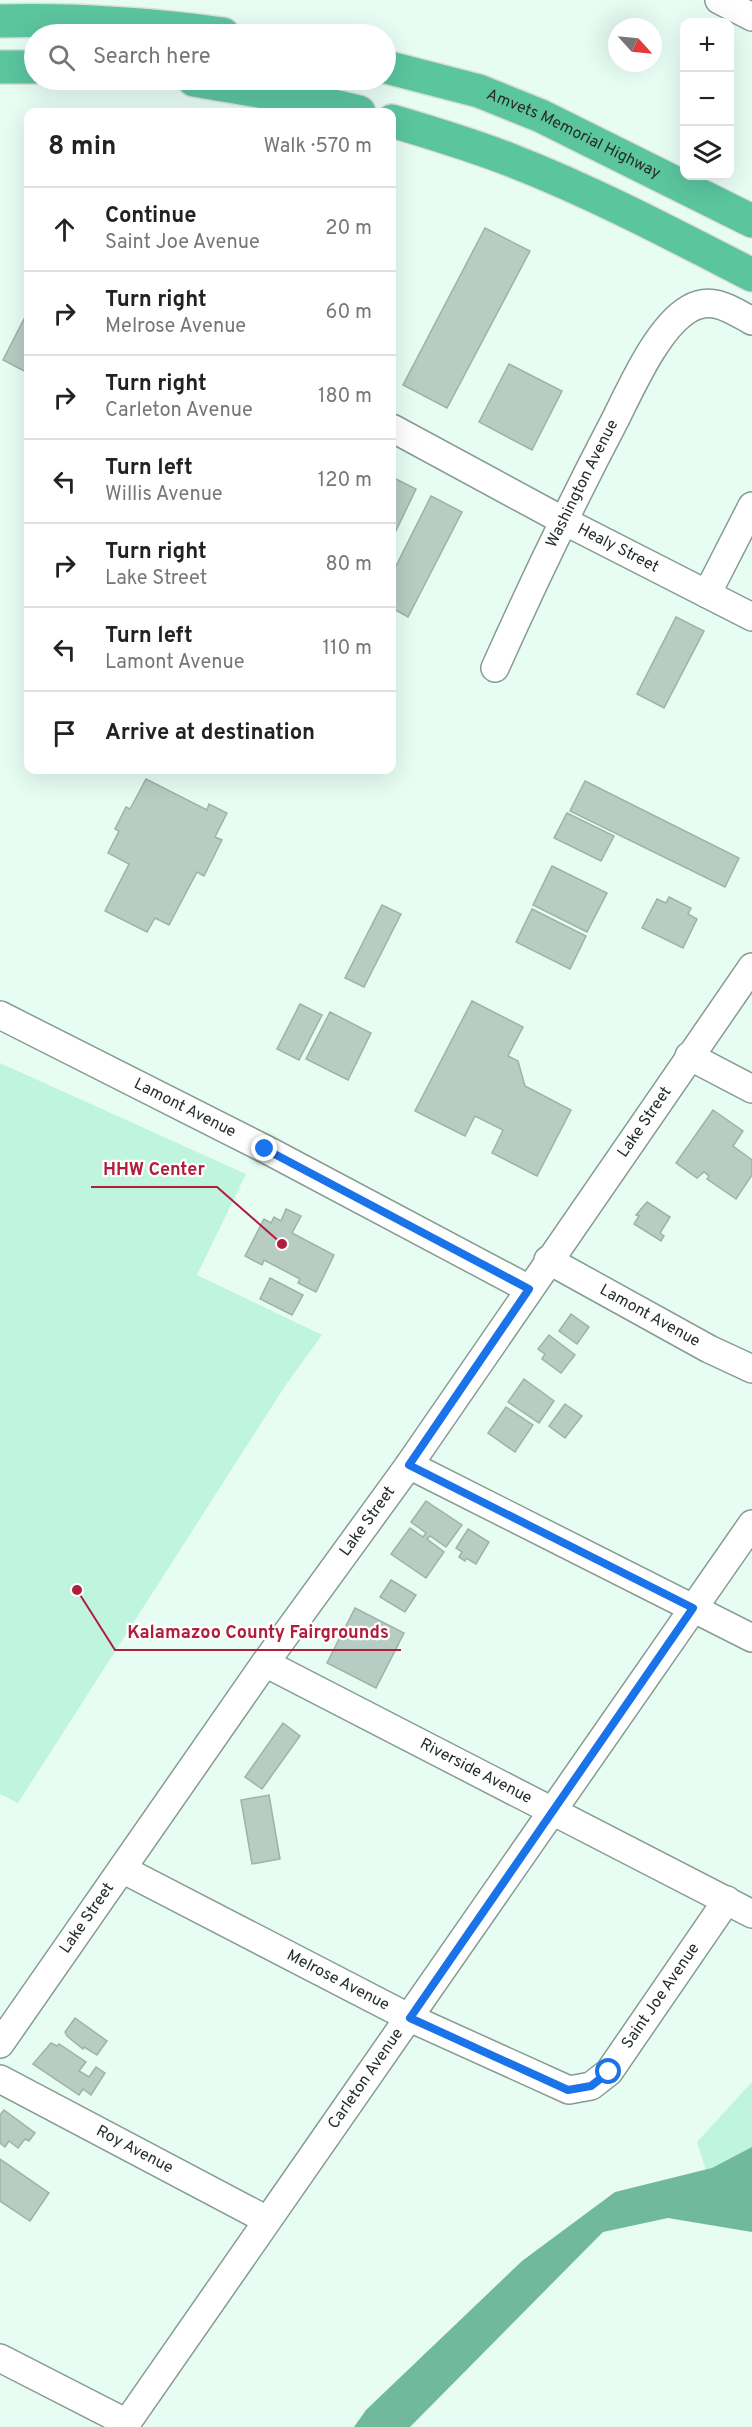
<!DOCTYPE html>
<meta charset="utf-8">
<style>
:root{--surface:#fff;--page:#f2f2f2;--text:#222;--muted:#767676;--line:#e0e0e0}
body{margin:0;font-family:Overpass,sans-serif;background:var(--page);color:var(--text)}
.controls{position:absolute;right:18px;top:18px;display:grid;overflow:hidden;border-radius:12px;box-shadow:0 6px 24px #0002}
.controls button{width:54px;height:54px;display:grid;place-items:center;padding:0;border:0;border-bottom:2px solid var(--line);background:var(--surface);color:var(--text);font:30px sans-serif}
.compass{position:absolute;left:608px;top:18px;width:54px;height:54px;border-radius:50%;background:var(--surface);box-shadow:0 6px 24px #0002;rotate:117deg}
.stop{position:absolute;width:18px;height:18px;margin:-14px;border:4px solid #1a73e8;border-radius:50%;background:#fff}
.stop.end{background:#1a73e8;border-color:#fff;box-shadow:0 2px 6px #0008}
.list{margin:0;padding:0;list-style:none}
h2{display:flex;justify-content:space-between;align-items:center;height:78px;margin:0;padding:0 24px;font-size:26px}
h2 small{font-size:20px;font-weight:400;color:var(--muted)}
.list li{display:grid;grid-template-columns:39px 1fr auto;gap:18px;align-items:center;box-sizing:border-box;height:84px;padding:0 24px;border-top:2px solid var(--line)}
.list b{display:block;font-size:22px;white-space:nowrap}
.list p{margin:0;font-size:20px;white-space:nowrap;color:var(--muted)}
.list em{font-size:20px;font-style:normal;color:var(--muted)}
.icon{flex:none;width:33px;height:33px;fill:none;stroke:currentColor;stroke-width:2;stroke-linecap:round;stroke-linejoin:round}
.map{position:relative;flex:none;width:752px;height:2427px;overflow:hidden}
.search{position:absolute;background:var(--surface);box-shadow:0 6px 24px #0002;left:24px;top:24px;width:372px;height:66px;display:flex;align-items:center;gap:15px;box-sizing:border-box;padding:0 21px;border-radius:33px;color:var(--muted);font-size:22px}
.panel{position:absolute;background:var(--surface);box-shadow:0 6px 24px #0002;left:24px;top:108px;width:372px;height:666px;border-radius:12px}
.map>svg:first-child{display:block}
</style>
<div class="map">
<svg width="752" height="2427" viewBox="0 0 752 2427">
<rect width="100%" height="100%" fill="#e7fdf3"/>
<g fill="#bff5de">
<polygon points="0,1063 246,1174 197,1275 322,1335 285,1386 18,1803 0,1794"/>
<polygon points="752,2082 752,2164 709,2180 697,2142"/>
</g>
<polygon fill="#70b99c" points="752,2147 752,2232 668,2218 603,2232 410,2427 354,2427 366,2410 522,2261 615,2192 712,2168"/>
<g fill="#b7ccc3" stroke="#9eb2a9" stroke-width="1.5">
<polygon points="485,228 530,251 447,408 403,385"/>
<polygon points="28,311 28,373 3,360"/>
<polygon points="509,364 562,391 532,450 479,422"/>
<polygon points="392,477 416,489 392,539"/>
<polygon points="431,496 462,512 408,617 392,608 392,574"/>
<polygon points="676,617 704,631 664,708 637,694"/>
<polygon points="146,779 207,810 209,804 227,813 215,837 222,840 204,876 197,872 169,925 155,918 147,932 105,911 129,864 108,853 119,831 115,829 126,807 130,809"/>
<polygon points="585,781 739,858 725,887 570,811"/>
<polygon points="567,813 614,836 601,861 554,838"/>
<polygon points="552,866 607,893 587,932 533,905"/>
<polygon points="669,897 691,908 688,914 697,919 683,948 642,928 657,899 666,903"/>
<polygon points="382,905 401,914 364,987 345,978"/>
<polygon points="532,909 586,936 570,969 516,942"/>
<polygon points="472,1001 523,1027 508,1056 518,1061 525,1086 571,1110 537,1176 492,1153 503,1130 475,1116 465,1136 415,1111"/>
<polygon points="300,1004 322,1015 299,1060 277,1049"/>
<polygon points="330,1012 371,1033 348,1080 306,1059"/>
<polygon points="713,1110 743,1131 733,1146 752,1160 752,1175 736,1199 707,1179 709,1176 704,1172 697,1178 676,1163"/>
<polygon points="647,1202 670,1217 660,1233 664,1236 661,1241 634,1224 639,1216 636,1215"/>
<polygon points="286,1209 301,1216 292,1233 334,1255 316,1292 298,1283 300,1279 264,1260 262,1265 245,1256 264,1219 271,1223 274,1217 281,1221"/>
<polygon points="270,1278 303,1295 292,1315 260,1299"/>
<polygon points="571,1314 589,1327 577,1344 559,1331"/>
<polygon points="549,1335 575,1355 561,1373 542,1359 545,1354 538,1349"/>
<polygon points="524,1379 554,1401 539,1423 508,1402"/>
<polygon points="565,1404 582,1416 565,1438 549,1426"/>
<polygon points="506,1407 533,1425 515,1452 488,1433"/>
<polygon points="426,1501 462,1525 446,1547 430,1536 427,1539 444,1552 426,1578 391,1554 410,1528 423,1537 426,1533 411,1522"/>
<polygon points="468,1529 489,1542 476,1564 466,1558 465,1561 459,1557 462,1552 456,1548"/>
<polygon points="391,1580 416,1595 405,1612 380,1597"/>
<polygon points="355,1608 404,1633 376,1688 327,1663"/>
<polygon points="283,1723 300,1736 262,1789 245,1777"/>
<polygon points="269,1795 280,1859 252,1864 241,1800"/>
<polygon points="75,2018 107,2041 97,2055 84,2047 83,2049 67,2036 65,2032"/>
<polygon points="51,2043 57,2046 59,2044 86,2062 79,2071 89,2077 96,2067 105,2073 91,2095 83,2089 79,2095 33,2064"/>
<polygon points="4,2110 35,2133 29,2141 25,2139 18,2148 9,2141 5,2147 0,2143 0,2115"/>
<polygon points="0,2159 49,2193 30,2221 0,2201"/>
</g>
<g fill="none" stroke-linecap="round" stroke-linejoin="round">
<g stroke="#879b92" stroke-width="30">
<g id="minor">
<polyline points="719,0 752,17"/>
<path id="s1" d="M 392,428 L 562,520 L 752,617"/>
<polyline points="707,594 752,506"/>
<path id="s2" d="M 495,668 C 533,583 573,500 616,418 C 632,386 658,327 689,309 C 712,295 732,310 752,321"/>
<path id="s3" d="M 0,1015 L 271,1152 L 529,1289"/>
<polyline points="689,1056 752,1089"/>
<path id="s4" d="M 548,1260 L 709,1349 L 752,1369"/>
<polyline points="409,1465 752,1638"/>
<path id="s5" d="M 265,1663 L 752,1914"/>
<path id="s6" d="M 122,1869 L 410,2018 L 569,2090 L 591,2086 L 609,2072 L 727,1900"/>
<path id="s7" d="M 0,2044 L 265,1663 L 409,1465 L 752,967"/>
<path id="s8" d="M 0,2079 L 267,2220"/>
<polyline points="0,2358 127,2423"/>
<path id="s9" d="M 124,2427 L 752,1524"/>
</g>
</g>
<g stroke="#dcdddd" stroke-width="36">
<g id="highway">
<path d="M 0,21 C 75,19 148,24 223,34"/>
<polyline points="0,67 34,67"/>
<path id="s10" d="M 386,67 L 479,91 L 541,116 L 752,221"/>
<polyline points="194,80 300,98 359,112"/>
<path d="M 392,121 C 432,133 473,145 513,161 C 595,193 674,235 752,275"/>
</g>
</g>
<use href="#minor" stroke="#fff" stroke-width="27"/>
<use href="#highway" stroke="#5bc59f" stroke-width="33"/>
</g>
<g fill="none" stroke-linecap="round" stroke-linejoin="round">
<polyline stroke="#1a73e8" stroke-width="8" points="265,1149 529,1289 409,1465 693,1608 410,2018 568,2090 591,2086 609,2072"/>
</g>
<g text-anchor="middle" dominant-baseline="central" stroke-width="4.5" stroke-linejoin="round" paint-order="stroke">
<g font-size="16" fill="#252d29" stroke="#fff">
<text stroke="none"><textPath href="#s10" startOffset="200">Amvets Memorial Highway</textPath></text>
<text stroke="none"><textPath href="#s2" startOffset="204">Washington Avenue</textPath></text>
<text stroke="none"><textPath href="#s1" startOffset="256">Healy Street</textPath></text>
<text stroke="none"><textPath href="#s3" startOffset="207">Lamont Avenue</textPath></text>
<text stroke="none"><textPath href="#s7" startOffset="1125">Lake Street</textPath></text>
<text stroke="none"><textPath href="#s4" startOffset="116">Lamont Avenue</textPath></text>
<text stroke="none"><textPath href="#s7" startOffset="639">Lake Street</textPath></text>
<text stroke="none"><textPath href="#s5" startOffset="237">Riverside Avenue</textPath></text>
<text stroke="none"><textPath href="#s7" startOffset="153">Lake Street</textPath></text>
<text stroke="none"><textPath href="#s6" startOffset="243">Melrose Avenue</textPath></text>
<text stroke="none"><textPath href="#s6" startOffset="636">Saint Joe Avenue</textPath></text>
<text stroke="none"><textPath href="#s9" startOffset="424">Carleton Avenue</textPath></text>
<text stroke="none"><textPath href="#s8" startOffset="152">Roy Avenue</textPath></text>
</g>
</g>
<path fill="none" stroke="#b11e3b" stroke-width="2" d="M282 1244L217 1187H91M77 1590L115 1650H401"/>
<g fill="#b11e3b" stroke="#fff" stroke-width="2">
<circle cx="282" cy="1244" r="6"/>
<circle cx="77" cy="1590" r="6"/>
</g>
<g font-size="18" text-anchor="middle" font-weight="bold" fill="#b11e3b" stroke="#fff" stroke-width="4.5" stroke-linejoin="round" paint-order="stroke">
<text x="154" y="1175">HHW Center</text>
<text x="258" y="1638">Kalamazoo County Fairgrounds</text>
</g>
</svg>
<div class="controls">
<button>+</button>
<button>−</button>
<button><svg class="icon" aria-label="layers" viewBox="0 0 24 24"><path d="M12 4l9 5-9 5-9-5zM3 14l9 5 9-5"/></svg></button>
</div>
<svg class="compass" viewBox="-18 -18 36 36"><path d="M0-13l5 13h-10z" fill="#e53935"/><path d="M0 13l5-13h-10z" fill="#767676"/></svg>
<div class="stop" style="left:609px;top:2072px"></div>
<div class="stop end" style="left:265px;top:1149px"></div>
<div class="search"><svg class="icon" aria-label="search" viewBox="0 0 24 24"><circle cx="10" cy="10" r="6"/><path d="M15 15l6 6"/></svg>Search here</div>
<section class="panel">
<h2>8 min<small>Walk · 570 m</small></h2>
<ul class="list">
<li><svg class="icon" aria-label="ahead" viewBox="0 0 24 24"><path d="M12 20V5M6 11l6-6 6 6"/></svg><div><b>Continue</b><p>Saint Joe Avenue</p></div><em>20 m</em></li>
<li><svg class="icon" aria-label="right" viewBox="0 0 24 24"><path d="M7 20v-9h11M14 6l5 5-5 5"/></svg><div><b>Turn right</b><p>Melrose Avenue</p></div><em>60 m</em></li>
<li><svg class="icon" aria-label="right" viewBox="0 0 24 24"><path d="M7 20v-9h11M14 6l5 5-5 5"/></svg><div><b>Turn right</b><p>Carleton Avenue</p></div><em>180 m</em></li>
<li><svg class="icon" aria-label="left" viewBox="0 0 24 24"><path d="M17 20v-9H6M10 6l-5 5 5 5"/></svg><div><b>Turn left</b><p>Willis Avenue</p></div><em>120 m</em></li>
<li><svg class="icon" aria-label="right" viewBox="0 0 24 24"><path d="M7 20v-9h11M14 6l5 5-5 5"/></svg><div><b>Turn right</b><p>Lake Street</p></div><em>80 m</em></li>
<li><svg class="icon" aria-label="left" viewBox="0 0 24 24"><path d="M17 20v-9H6M10 6l-5 5 5 5"/></svg><div><b>Turn left</b><p>Lamont Avenue</p></div><em>110 m</em></li>
<li><svg class="icon" aria-label="arrive" viewBox="0 0 24 24"><path d="M6 21V4h12l-3 4 3 4H6"/></svg><div><b>Arrive at destination</b></div></li>
</ul>
</section>
</div>
